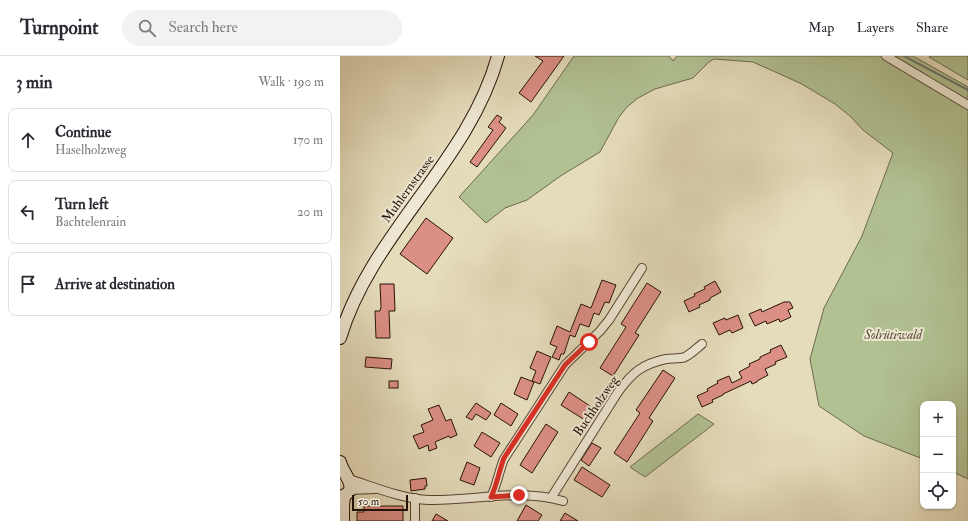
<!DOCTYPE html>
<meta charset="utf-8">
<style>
:root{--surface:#fff;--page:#f2f2f3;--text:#2b2b33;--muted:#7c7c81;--line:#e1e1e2}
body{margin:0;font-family:"IM FELL Double Pica",serif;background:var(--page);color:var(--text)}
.controls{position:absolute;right:12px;bottom:12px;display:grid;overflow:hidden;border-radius:8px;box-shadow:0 1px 3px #0004}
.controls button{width:36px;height:36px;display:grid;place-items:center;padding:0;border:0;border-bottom:1px solid var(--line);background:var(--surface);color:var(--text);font:20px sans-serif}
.scale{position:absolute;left:12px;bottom:10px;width:56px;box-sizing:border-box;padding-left:4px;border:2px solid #271208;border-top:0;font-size:11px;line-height:14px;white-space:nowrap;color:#271208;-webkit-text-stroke:3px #eee8d3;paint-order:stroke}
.stop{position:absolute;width:12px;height:12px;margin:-9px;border:3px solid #d93025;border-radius:50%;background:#fff}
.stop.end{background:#d93025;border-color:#fff;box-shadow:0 1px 4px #0008}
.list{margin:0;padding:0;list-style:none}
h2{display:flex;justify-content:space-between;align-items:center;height:52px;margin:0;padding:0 16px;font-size:17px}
h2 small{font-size:13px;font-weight:400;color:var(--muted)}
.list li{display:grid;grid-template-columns:26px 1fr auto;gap:12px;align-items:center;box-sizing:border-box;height:64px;margin:0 8px 8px;padding:0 8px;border:1px solid var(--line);border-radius:8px}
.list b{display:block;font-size:15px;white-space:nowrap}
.list p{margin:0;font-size:13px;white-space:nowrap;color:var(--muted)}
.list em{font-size:13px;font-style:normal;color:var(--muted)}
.icon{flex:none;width:22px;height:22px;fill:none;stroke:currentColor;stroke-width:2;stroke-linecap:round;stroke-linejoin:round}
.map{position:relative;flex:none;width:628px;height:465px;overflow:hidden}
header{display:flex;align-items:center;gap:24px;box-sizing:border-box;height:56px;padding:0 20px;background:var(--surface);border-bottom:1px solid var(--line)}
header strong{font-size:19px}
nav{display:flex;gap:22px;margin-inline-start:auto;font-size:14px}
.search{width:280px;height:36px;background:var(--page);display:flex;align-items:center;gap:10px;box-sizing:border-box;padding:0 14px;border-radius:22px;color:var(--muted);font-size:15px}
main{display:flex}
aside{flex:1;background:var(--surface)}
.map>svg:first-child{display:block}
</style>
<header>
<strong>Turnpoint</strong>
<div class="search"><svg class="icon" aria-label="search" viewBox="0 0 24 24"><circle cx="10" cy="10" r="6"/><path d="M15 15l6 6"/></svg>Search here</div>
<nav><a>Map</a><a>Layers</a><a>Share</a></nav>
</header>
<main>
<aside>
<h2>3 min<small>Walk · 190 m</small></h2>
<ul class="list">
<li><svg class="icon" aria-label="ahead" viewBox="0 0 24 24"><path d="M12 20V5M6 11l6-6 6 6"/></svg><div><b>Continue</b><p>Haselholzweg</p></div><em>170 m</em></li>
<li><svg class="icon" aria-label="left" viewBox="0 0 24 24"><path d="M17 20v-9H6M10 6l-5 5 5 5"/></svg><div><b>Turn left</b><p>Bachtelenrain</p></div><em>20 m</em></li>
<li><svg class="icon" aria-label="arrive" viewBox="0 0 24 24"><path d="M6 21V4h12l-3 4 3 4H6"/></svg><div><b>Arrive at destination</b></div></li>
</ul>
</aside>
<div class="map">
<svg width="628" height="465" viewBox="0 0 628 465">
<rect width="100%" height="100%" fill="#e5dcbb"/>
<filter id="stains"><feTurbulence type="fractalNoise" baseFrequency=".005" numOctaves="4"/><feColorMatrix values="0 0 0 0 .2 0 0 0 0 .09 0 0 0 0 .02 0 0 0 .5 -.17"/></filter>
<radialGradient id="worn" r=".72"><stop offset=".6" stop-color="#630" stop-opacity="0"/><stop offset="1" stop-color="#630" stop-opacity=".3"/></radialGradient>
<g fill="#b1c192" stroke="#6c6a4d">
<polygon points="234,0 329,0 333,5 337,0 573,0 628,31 628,423 613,416 613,348 583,348 583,403 524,380 479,350 470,303 484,252 522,180 553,97 523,74 510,60 495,48 462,28 413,6 374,3 369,6 353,22 315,33 298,42 287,51 279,61 260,96 222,119 187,144 165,152 146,167 119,141 193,59"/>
<polygon points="590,0 628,0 628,24 589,1"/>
<polygon points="358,358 374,368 305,421 290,411"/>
</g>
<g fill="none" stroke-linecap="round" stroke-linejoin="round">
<polyline stroke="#6a7869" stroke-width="2" points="564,0 628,34"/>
</g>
<g fill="#dc8f85" stroke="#271208">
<polygon points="195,0 224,0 191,46 179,37 203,5"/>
<polygon points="157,59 162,62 159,66 166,72 137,111 130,106 153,74 148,71"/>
<polygon points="86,162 113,182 87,218 60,198"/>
<polygon points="262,224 276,229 269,247 265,246 259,259 254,257 249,271 240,268 235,281 230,279 224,298 221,298 219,304 212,301 217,291 210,288 217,270 230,276 241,248 251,252"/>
<polygon points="375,225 381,236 370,242 370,244 359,249 360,251 349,256 344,245 355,240 354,238 365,233 364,231"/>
<polygon points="307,227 321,236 295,277 299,279 273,320 260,312 286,271 281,268"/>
<polygon points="40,228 54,228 55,255 49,255 50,282 36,282 35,255 40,255 41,251"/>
<polygon points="444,246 450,246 453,252 448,254 451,261 440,266 439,263 427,268 426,265 415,270 409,258 421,253 422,256"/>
<polygon points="398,259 403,272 392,277 390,274 379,279 373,267 385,262 386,264"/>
<polygon points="441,289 447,301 435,306 436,308 425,313 428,319 417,325 417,326 412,328 411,325 383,338 383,339 372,344 373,346 362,351 357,340 368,335 367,333 378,327 377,325 389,320 392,327 402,322 399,316 410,310 409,308 420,303 420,301 431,296 430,294"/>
<polygon points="197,295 211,301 200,328 192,325 196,315 190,312"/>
<polygon points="26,301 52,303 51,313 25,311"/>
<polygon points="323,314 335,322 309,362 313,365 287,406 274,397 300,357 296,354"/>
<polygon points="181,321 194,326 187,344 174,338"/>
<rect x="49" y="325" width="9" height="7"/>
<polygon points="229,336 256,354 248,366 221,349"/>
<polygon points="136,347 151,357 146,364 136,358 132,364 126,361"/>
<polygon points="161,347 178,358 171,370 154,359"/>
<polygon points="99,349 106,365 111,363 117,379 110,382 109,380 95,386 97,392 89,395 88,389 79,393 73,380 84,376 81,369 93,364 88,353"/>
<polygon points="206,368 218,376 192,417 180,409"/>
<polygon points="142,376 160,387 151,401 134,390"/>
<polygon points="252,387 261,392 249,410 241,404"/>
<polygon points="127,406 140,412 134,429 120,424"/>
<polygon points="242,411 270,429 262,441 234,424"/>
<polygon points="86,422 87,430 85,430 85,433 71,435 70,424"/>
<polygon points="186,449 202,459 198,465 177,465"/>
<polygon points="24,450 63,450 63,465 17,465 17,456 24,456"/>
<polygon points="225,457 238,465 220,465"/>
<polygon points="96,458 108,465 92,465"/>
</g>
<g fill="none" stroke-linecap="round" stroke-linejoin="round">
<g stroke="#564435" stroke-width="10">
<g id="street">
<polyline points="546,0 628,49"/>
<path d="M 9,423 C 34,431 62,443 89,444 C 134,445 179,432 223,445"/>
<polyline points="9,434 35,433"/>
<path d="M 151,441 C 157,429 159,415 164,403 L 225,309 L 260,275 L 269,264 L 302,212"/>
<path d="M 211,442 L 278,336 C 292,317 302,308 326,303 C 332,302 340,303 345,301 C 351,298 357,292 362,288"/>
<polyline points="75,465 75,442"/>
</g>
</g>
<g stroke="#271208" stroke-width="14">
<g id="secondary">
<path d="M 0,282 C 31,177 129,106 158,0"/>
<path d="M 0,406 C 3,419 22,434 0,441"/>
<polyline points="3,465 3,450 4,440"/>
</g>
</g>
<use href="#street" stroke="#eee8d3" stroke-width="8"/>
<use href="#secondary" stroke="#eee8d3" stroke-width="12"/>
</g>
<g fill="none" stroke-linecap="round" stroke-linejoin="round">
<path stroke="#d93025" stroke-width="5" d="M 179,439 L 151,441 C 157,429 159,415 164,402 L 225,309 L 249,286"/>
</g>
<g text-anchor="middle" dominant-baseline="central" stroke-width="4" stroke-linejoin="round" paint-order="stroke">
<g font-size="13" fill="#271208" stroke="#eee8d3">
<text transform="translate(68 133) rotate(-54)">Muhlernstrasse</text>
<text transform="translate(256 350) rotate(-56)">Buchholzweg</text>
</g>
<g font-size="13" font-style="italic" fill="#574f38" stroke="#eee8d3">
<text x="553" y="279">Solrütiwald</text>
</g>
</g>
<rect width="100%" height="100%" filter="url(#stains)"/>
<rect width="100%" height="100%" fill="url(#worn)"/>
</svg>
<div class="controls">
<button>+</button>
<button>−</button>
<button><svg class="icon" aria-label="locate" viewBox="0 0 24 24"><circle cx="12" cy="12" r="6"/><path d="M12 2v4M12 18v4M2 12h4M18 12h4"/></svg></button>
</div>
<div class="scale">50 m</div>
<div class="stop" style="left:249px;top:286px"></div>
<div class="stop end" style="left:179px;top:439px"></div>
</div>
</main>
